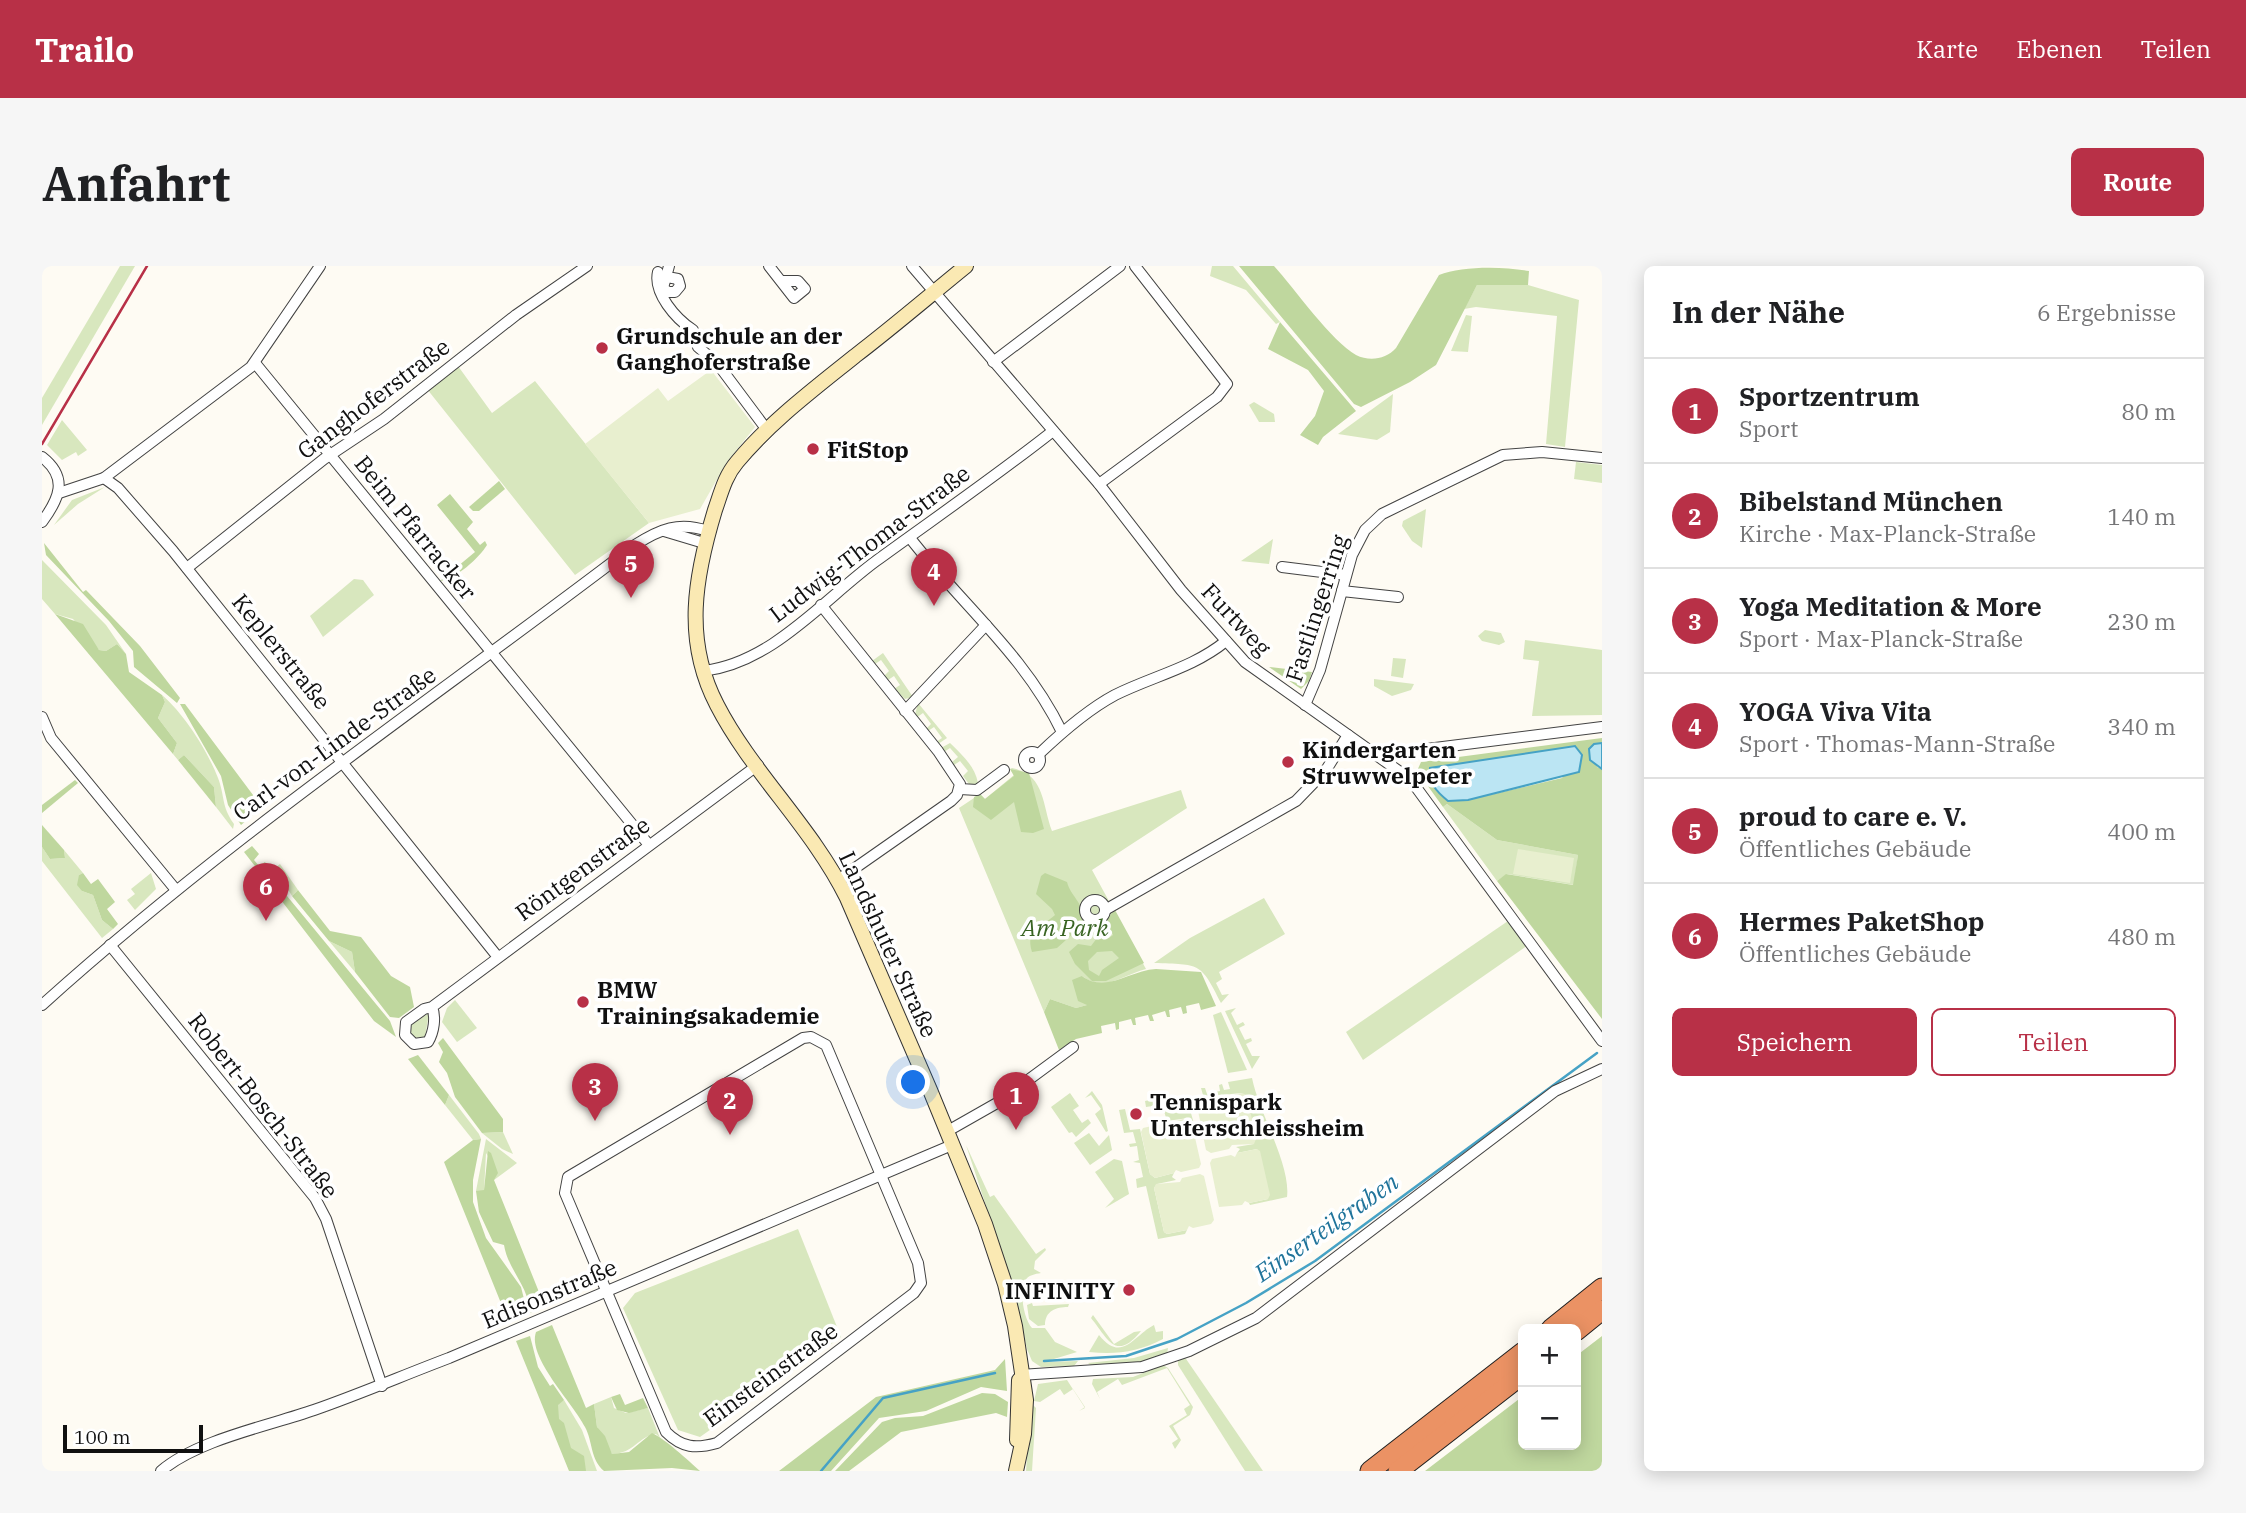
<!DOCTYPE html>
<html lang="de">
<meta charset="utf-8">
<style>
:root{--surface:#fff;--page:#f6f6f6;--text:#202124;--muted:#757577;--line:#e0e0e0;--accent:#b83047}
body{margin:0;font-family:"IBM Plex Serif",serif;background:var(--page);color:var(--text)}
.controls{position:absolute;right:21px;bottom:21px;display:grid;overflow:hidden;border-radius:10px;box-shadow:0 4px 18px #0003}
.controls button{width:63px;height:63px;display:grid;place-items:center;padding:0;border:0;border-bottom:2px solid var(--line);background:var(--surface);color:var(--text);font:35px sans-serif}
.scale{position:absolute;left:21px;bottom:18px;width:140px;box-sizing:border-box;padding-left:7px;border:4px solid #101010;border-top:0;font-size:19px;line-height:24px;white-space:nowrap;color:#101010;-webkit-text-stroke:5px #fff;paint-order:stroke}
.you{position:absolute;left:872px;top:817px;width:24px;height:24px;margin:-18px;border:5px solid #fff;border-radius:50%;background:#1a73e8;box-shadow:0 0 0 10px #1a73e833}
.badge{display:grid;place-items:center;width:46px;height:46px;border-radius:50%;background:var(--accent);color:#fff;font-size:23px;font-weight:700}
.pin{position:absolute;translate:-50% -58px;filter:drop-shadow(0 2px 4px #0008)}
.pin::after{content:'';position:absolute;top:37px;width:24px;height:21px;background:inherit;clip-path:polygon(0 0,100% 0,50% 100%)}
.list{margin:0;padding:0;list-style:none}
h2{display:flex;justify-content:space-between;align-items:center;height:91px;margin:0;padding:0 28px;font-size:30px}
h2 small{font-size:23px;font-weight:400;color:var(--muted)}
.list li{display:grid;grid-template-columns:46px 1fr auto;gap:21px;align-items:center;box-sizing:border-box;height:105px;padding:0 28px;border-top:2px solid var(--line)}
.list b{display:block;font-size:26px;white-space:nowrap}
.list p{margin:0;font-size:23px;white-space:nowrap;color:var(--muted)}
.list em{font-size:23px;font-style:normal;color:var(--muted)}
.actions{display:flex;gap:14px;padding:21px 28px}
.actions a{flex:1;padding:16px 0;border:2px solid var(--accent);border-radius:10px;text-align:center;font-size:24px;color:var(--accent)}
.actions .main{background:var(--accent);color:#fff}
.map{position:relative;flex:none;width:1560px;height:1205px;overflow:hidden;border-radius:10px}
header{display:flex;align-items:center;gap:42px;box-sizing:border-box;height:98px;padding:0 35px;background:var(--accent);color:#fff}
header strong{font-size:33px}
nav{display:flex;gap:38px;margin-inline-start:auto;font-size:24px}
.intro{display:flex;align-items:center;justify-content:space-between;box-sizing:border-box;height:168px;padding:0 42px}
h1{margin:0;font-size:49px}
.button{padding:18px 32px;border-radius:10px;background:var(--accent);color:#fff;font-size:24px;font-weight:700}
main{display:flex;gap:42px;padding:0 42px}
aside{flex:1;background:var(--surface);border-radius:10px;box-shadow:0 4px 18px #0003}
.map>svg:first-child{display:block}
</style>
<header>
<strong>Trailo</strong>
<nav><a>Karte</a><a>Ebenen</a><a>Teilen</a></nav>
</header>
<div class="intro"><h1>Anfahrt</h1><a class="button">Route</a></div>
<main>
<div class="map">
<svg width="1560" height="1205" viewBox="0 0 1560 1205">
<rect width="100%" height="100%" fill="#fefbf3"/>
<g fill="#d8e7be">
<polygon points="78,0 93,0 0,159 0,132"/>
<polygon points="1170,0 1191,0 1238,56 1234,58 1204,24 1168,10"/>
<polygon points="1435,19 1486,19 1537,34 1523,181 1504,178 1515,50 1434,41 1422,43"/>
<polygon points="1424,49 1430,50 1426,86 1409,85"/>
<polygon points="416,100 450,147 493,115 607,257 533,309 385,123"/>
<polygon points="1351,128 1348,166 1335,174 1296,168"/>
<polygon points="1212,136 1232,148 1233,156 1217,156 1207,139"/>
<polygon points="20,154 45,184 36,190 34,186 20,194 5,179"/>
<polygon points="1534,196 1560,199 1560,217 1532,213"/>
<polygon points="63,221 36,238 12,259 30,234"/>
<polygon points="1384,243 1380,282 1370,275 1360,260 1361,255"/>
<polygon points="1231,273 1227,298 1198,295 1199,295"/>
<polygon points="0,294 64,359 84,388 75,378 64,385 57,384 31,353 13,348 0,333"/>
<polygon points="312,313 321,314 332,329 281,371 268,350"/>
<polygon points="1443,364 1459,367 1463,376 1457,379 1440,375 1436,370"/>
<polygon points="1483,374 1560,384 1560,449 1490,450 1497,395 1481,393"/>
<polygon points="841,387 871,431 863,433 852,423 858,419 852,410 846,414 842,410 847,405 839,394 833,398 830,395"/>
<polygon points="1351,392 1364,393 1361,412 1349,410"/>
<polygon points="1332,413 1372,418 1369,424 1350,430 1332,420"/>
<path d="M 120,429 C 143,449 165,484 176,512 C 183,530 179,540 192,558 L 191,563 L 174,541 L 172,521 L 142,489 L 136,494 L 131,488 L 135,477 L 116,452 L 123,436 Z"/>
<polygon points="876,437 905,472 896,478 894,476 900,472 892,461 886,465 884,463 889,458 881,447 874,452 873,449"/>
<path d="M 908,477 C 920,489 933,500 936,517 L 930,522 L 921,510 L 926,505 L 918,495 L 912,499 L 910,496 L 916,491 L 908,482 L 902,486 L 899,482 Z"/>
<path d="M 970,502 C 1003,508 1000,538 1010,565 L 1139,524 L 1145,542 L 1050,604 L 1104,703 C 1081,709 1062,727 1040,710 L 1045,739 L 1034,742 L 1008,733 L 1002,746 L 917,542 L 938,528 L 943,533 L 972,509 L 968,503 Z"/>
<polygon points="1405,538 1455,574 1536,589 1532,619 1465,608 1455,615 1401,541"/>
<polygon points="0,581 8,593 23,592 22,584 41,607 37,609 40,625 51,629 60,654 71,663 60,672 0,595"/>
<polygon points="238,598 256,624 250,630 233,602"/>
<polygon points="109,607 114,623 93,644 85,634 93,628 89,623"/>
<path d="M 1222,632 L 1243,668 L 1177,706 L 1180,713 L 1174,717 L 1180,729 L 1187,728 L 1179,737 C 1158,695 1158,699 1112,697 L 1148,672 Z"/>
<polygon points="1466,655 1486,679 1321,794 1304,766"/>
<polygon points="287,675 310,686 313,706"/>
<polygon points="413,734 435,762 415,776 400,756 405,742"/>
<polygon points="1194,742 1189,747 1195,759 1201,756 1203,759 1197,762 1203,774 1209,772 1210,775 1204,778 1210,790 1218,790 1210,803 1183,745"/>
<polygon points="1179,746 1205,804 1186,807 1171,749"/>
<polygon points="387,747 383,771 372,772 368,764 369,759"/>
<path d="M 1210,812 C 1217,847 1249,899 1245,931 L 1208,939 L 1207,937 L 1226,933 L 1215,883 L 1195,887 L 1198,883 L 1194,881 L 1212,878 L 1200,827 L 1147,832 L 1161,829 L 1159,822 L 1163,822 L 1165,828 L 1178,825 L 1177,819 L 1180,818 L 1182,824 L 1188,823 L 1186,816 Z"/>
<polygon points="1050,825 1060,839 1066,865 1064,866 1053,848 1059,843 1049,829 1043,832"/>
<polygon points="1028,827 1037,840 1031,844 1040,857 1046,853 1049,857 1034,871 1030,866 1027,867 1009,841"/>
<polygon points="407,829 437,868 439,873 431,874 403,839"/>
<polygon points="1129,829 1131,835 1144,835 1104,841 1103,835"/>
<polygon points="1147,840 1154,865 1146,852 1125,855 1122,845"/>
<polygon points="1083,843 1088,864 1098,863 1108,908 1113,912 1132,907 1130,911 1134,914 1115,918 1112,922 1122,966 1125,968 1145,964 1143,968 1116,973 1104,920 1095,922 1094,913 1101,911 1098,897 1091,896 1097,894 1095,880 1088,881 1087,878 1094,877 1091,866 1082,867 1077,844"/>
<polygon points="461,866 471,888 460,883 440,867"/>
<polygon points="1047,867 1057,880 1067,869 1070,884 1048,899 1032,877"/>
<polygon points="444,873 475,897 452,914 453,901 444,887 442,925 434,925"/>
<path d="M 924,879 L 948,931 L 952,929 L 994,988 L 1003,982 L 1004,984 L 993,995 L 992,1003 L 999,1007 C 993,1008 986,1009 983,1015 C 977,1026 982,1054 990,1062 L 1003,1062 L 1013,1076 L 1035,1086 L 1002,1096 L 1036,1095 L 1032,1100 L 999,1101 L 990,1095 L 985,1083 L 973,1028 Z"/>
<polygon points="1072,893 1080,895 1087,928 1063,942 1072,933 1053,906"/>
<polygon points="756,963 799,1071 658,1171 636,1164 581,1042 593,1027"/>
<path d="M 990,1037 L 991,1040 L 1027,1038 L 1026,1041 C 1014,1041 1003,1045 1003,1059 L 996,1060 L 987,1053 L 985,1039 Z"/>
<path d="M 1051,1049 L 1072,1078 L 1092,1066 L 1099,1065 C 1073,1097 1065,1071 1049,1052 Z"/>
<path d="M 1112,1059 L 1114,1066 L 1121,1065 L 1121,1073 C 1096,1086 1074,1089 1047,1086 L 1057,1069 C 1080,1098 1092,1069 1112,1059 Z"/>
<polygon points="1126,1082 1125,1089 1096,1097 1050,1100 1046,1097 1092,1092"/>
<polygon points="1142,1090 1221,1205 1203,1205 1136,1099 1136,1094"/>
<polygon points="1121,1099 1126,1102 1151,1141 1148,1149 1131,1160 1139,1174 1133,1183 1130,1177 1136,1173 1127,1160 1145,1149 1142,1143 1148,1139 1125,1102 1080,1119 1076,1113 1055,1126 1058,1133 1050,1118 1051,1113 1091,1111"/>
<polygon points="1025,1114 1043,1142 1037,1145 1043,1141 1031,1123 1022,1129 1018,1123 998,1136 992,1135 996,1118"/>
<path d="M 569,1131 L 572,1142 L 584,1147 L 606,1142 L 618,1172 L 614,1168 C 595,1171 593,1187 570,1188 L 555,1161 L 552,1138 Z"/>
<polygon points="522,1134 540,1164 555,1205 534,1205 512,1140"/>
<polygon points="989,1137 994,1142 990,1205 984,1205"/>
</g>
<g fill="#bfd79e" fill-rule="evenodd">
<path d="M 1197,0 L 1232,0 C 1252,22 1290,76 1314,89 C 1328,96 1344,93 1354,82 L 1397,9 C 1419,0 1460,0 1487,5 L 1486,19 L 1435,19 L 1394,99 L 1368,116 L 1319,141 L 1312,138 Z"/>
<polygon points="1238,56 1314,145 1281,171 1276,179 1258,169 1273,150 1282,125 1266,104 1226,83"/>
<polygon points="457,215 463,223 437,245 431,245 427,241"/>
<path d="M 408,228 L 431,256 L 425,263 L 438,279 L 443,275 L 445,279 C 438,291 413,314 398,315 L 433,286 L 395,239 Z"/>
<polygon points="2,277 41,326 44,324 98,380 138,432 135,437 92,401 91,385 67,355 4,289"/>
<polygon points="13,348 41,358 57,384 64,385 75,378 84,388 87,406 120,429 123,436 116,452 135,477 131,488"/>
<polygon points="1227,401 1270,406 1267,415 1259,423"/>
<polygon points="138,438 143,438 220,541 199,559 186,539 179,510"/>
<path d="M 1560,472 L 1560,477 L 1552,478 L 1555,501 L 1560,503 L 1560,753 L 1455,615 L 1464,608 L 1531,619 L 1536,589 L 1455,574 L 1405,538 L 1401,541 L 1375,505 L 1379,496 ZM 1533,480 L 1540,489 L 1520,512 L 1426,534 L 1388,502 Z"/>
<polygon points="142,489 172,521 174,541 136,494"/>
<polygon points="968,503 987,507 1002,563 991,567 979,566 972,536 949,554 931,541 932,531 938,528 943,533 972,510"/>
<polygon points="33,514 36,517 0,547 0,539"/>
<polygon points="0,559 22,584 23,592 8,593 0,581"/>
<polygon points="210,580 217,588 212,594 217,600 223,596 245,630 348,755 354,771 332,755 202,586"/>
<polygon points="41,607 49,618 56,613 73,636 65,643 76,658 71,663 60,654 51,629 40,625 35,619 37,609"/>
<path d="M 1003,607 L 1025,616 C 1029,631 1041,635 1043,657 L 1015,682 L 990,686 C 983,662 999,662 1013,649 L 1010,643 L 994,628 L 999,610 Z"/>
<polygon points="256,624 288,665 319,671 349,710 368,721 372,741 357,752 348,751 313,706 310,686 287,675 250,630"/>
<path d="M 1073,644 L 1102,697 L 1064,715 L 1050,715 L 1033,698 L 1027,686 L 1036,678 L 1049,680 L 1058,668 L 1062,667 L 1067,672 L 1071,669 L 1064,654 ZM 1070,685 L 1077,692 L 1060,704 L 1057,710 L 1047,704 L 1046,695 L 1055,686 Z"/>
<path d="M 1114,703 L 1159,706 L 1174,740 L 1159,744 L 1157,737 L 1144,740 L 1145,747 L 1141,748 L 1139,741 L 1127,744 L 1128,751 L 1125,751 L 1123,745 L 1110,749 L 1112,755 L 1108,755 L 1106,749 L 1093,752 L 1094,759 L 1091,759 L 1089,753 L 1077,756 L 1077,763 L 1074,764 L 1073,757 L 1059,760 L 1060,767 L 1034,773 L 1017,784 L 1002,746 L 1008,733 L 1034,742 L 1045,739 L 1036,735 L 1030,714 L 1040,710 C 1064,728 1088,704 1114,703 Z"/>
<polygon points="401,772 461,853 461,866 440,867 413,831 405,807 397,796 401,786 396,777"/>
<polygon points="376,789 407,829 403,839 366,793"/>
<polygon points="439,873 431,914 431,936 444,972 479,1021 484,1041 480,1040 478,1052 467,1057 402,896 431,874"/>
<path d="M 446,885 L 449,887 L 456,907 L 452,914 L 503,1041 L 488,1047 C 487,1020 466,1004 462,979 L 451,976 L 437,946 L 434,925 L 442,924 Z"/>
<path d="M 510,1059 L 544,1142 L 552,1138 L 555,1161 L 563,1170 L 570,1188 L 587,1186 L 610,1167 C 622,1172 647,1195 658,1205 L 630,1202 L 562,1205 C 548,1193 551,1176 543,1161 C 531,1137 485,1091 494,1066 Z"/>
<polygon points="488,1070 496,1101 508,1120 511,1118 522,1134 516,1139 517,1153 522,1157 529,1182 542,1190 544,1205 527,1205 474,1075"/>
<polygon points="1560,1070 1560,1205 1383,1205 1481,1130 1481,1179 1534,1179 1534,1090"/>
<polygon points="963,1093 965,1125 939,1121 884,1145 837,1152 789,1205 737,1205 834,1131 953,1104"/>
<polygon points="940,1127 953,1128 966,1136 965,1151 954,1147 859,1166 807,1205 793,1205 840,1156 853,1152 881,1150"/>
<polygon points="578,1128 583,1139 601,1132 606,1142 587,1147 575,1144 569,1131"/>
</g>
<g fill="#e8efcf">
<polygon points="669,104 713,161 685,196 658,243 607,257 543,178 616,122 626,135"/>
<polygon points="1476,583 1532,592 1528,617 1471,608"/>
<polygon points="1200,827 1205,829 1214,873 1212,878 1190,879 1187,883 1169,887 1164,884 1155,840 1157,837 1176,833 1180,835 1182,831"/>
<polygon points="1146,852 1149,854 1159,898 1157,902 1139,906 1134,904 1132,907 1113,912 1108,908 1099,866 1101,862"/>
<polygon points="1215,883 1218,885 1228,929 1226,933 1207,937 1203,935 1200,939 1177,941 1168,897 1170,893 1189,889 1193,891 1195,887"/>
<polygon points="1158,908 1162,910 1172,954 1169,958 1151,962 1147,960 1145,964 1125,968 1122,966 1112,922 1114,918 1138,916 1140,912"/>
</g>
<g fill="#bbe5f3" stroke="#46a2c5" stroke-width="2">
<polygon points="1560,477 1560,503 1548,494 1547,483 1552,478"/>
<path d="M 1533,480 L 1540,489 L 1537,506 L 1426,534 L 1406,535 C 1395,526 1386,517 1388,502 Z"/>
</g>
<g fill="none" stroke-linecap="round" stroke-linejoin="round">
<g stroke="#46a2c5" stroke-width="2.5">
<polyline points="1002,1095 1084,1090 1135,1073 1204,1037 1273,995 1555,787"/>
<polyline points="779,1205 841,1132 953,1107"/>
</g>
<g stroke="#434343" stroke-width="12">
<g id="minor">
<polyline points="727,0 752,32 763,23 756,15 740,15"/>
<polyline points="870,0 1057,218 1139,324 1203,396 1368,513 1560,775"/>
<path d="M 616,6 C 611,27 634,53 651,64 L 656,81 L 675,97 L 725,164"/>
<polyline points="625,11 636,13 638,20 633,26 626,26 621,22 627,0"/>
<polyline points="951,96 1078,0"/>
<polyline points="213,97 607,579"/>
<path d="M 0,191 C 27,212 17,233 0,256"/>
<polyline points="62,212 76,222 131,285 455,690"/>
<polyline points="1057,218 1175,131 1185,118 1093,0"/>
<polyline points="17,227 62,212 209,101 278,0"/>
<polyline points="622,265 662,277"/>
<path d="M 868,272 C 920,339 982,388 1020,466"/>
<polyline points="1240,301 1304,309"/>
<polyline points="145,302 282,193 342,153 474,49 545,0"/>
<polyline points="1300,325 1356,331"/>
<polyline points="779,339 896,485 918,518 915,529 909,535 796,614"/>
<path d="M 661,405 C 730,397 781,334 834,295 C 893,252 954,210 1011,165"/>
<polyline points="1263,439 1278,404 1310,289 1323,264 1340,248 1461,189 1500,186 1560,192"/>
<polyline points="863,445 944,359"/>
<polyline points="0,451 9,472 134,624"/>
<circle cx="990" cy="494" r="8"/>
<path d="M 997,488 C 1019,467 1045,444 1073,429 C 1111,410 1151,402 1184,375"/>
<polyline points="1337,489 1560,461"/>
<polyline points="918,523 935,524 962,504"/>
<circle cx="1053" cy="644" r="10"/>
<polyline points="1063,644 1254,535 1284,504 1306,469"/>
<polyline points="68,679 273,932 284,953 340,1120"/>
<path d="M 0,739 C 186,571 394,431 593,279 C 618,263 637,255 666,265"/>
<path d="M 390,741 C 394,751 392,766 386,776 L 372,778 L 363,769 L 364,756 L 382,743 L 390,741 L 716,499"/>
<path d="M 769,771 L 784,779 L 876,997 L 879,1017 L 872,1027 L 675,1177 C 654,1183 640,1182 624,1166 L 523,927 L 526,911 L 761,772 Z"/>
<polyline points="904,866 955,837 1031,781"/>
<polyline points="978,1109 1100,1101 1147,1085 1214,1052 1513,825 1560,803"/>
<path d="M 119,1205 C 155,1174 226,1160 272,1144 C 318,1128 362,1109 407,1092 L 910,879"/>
</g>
</g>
<g stroke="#323232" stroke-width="16">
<g id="secondary">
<path d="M 924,0 C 887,30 851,61 813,90 C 772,123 728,156 695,196 C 683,210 679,227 673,244 C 653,310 641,374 675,439 C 710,507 770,561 805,632 L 888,824 L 943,958 L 963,1018 L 973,1060 L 984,1134 L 982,1168 L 974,1205"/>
<polyline points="975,1174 977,1114"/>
</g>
</g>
<g stroke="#212121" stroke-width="21">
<g id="motorway">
<polyline points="1509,1063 1560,1022"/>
<polyline points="1534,1065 1560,1044"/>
<polyline points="1328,1205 1481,1086"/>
<polyline points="1356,1205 1481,1108"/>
</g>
</g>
<use href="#minor" stroke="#fff" stroke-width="10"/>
<use href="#secondary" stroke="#fae9b3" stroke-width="14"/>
<use href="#motorway" stroke="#eb9264" stroke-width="19"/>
<polyline stroke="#b83047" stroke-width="2.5" points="0,178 105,0"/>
</g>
<g fill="#b83047" stroke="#fff" stroke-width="2.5">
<circle cx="560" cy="82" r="7"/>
<circle cx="771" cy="183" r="7"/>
<circle cx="1246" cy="496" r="7"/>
<circle cx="541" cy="736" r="7"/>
<circle cx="1094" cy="848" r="7"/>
<circle cx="1087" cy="1024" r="7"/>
</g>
<g text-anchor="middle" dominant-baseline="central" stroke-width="7" stroke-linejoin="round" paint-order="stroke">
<g font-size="23" font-weight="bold" fill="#101010" stroke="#fff" text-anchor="start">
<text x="574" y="69">Grundschule an der<tspan x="574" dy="26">Ganghoferstraße</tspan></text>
<text x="785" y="183">FitStop</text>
<text x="1260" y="483">Kindergarten<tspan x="1260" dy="26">Struwwelpeter</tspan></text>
<text x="555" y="723">BMW<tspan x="555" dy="26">Trainingsakademie</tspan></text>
<text x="1108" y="835">Tennispark<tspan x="1108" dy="26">Unterschleissheim</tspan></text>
<text x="1073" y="1024" text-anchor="end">INFINITY</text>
</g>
<g font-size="23" fill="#101010" stroke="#fff">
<text transform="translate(331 132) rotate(-37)">Ganghoferstraße</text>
<text transform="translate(374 261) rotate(51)">Beim Pfarracker</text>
<text transform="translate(827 277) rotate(-37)">Ludwig-Thoma-Straße</text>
<text transform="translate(1274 342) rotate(-72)">Fastlingerring</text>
<text transform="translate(1195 353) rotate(47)">Furtweg</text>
<text transform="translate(240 385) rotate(51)">Keplerstraße</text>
<text transform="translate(292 477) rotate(-36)">Carl-von-Linde-Straße</text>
<text transform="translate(540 602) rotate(-36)">Röntgenstraße</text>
<text transform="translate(847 678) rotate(65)">Landshuter Straße</text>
<text transform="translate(222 839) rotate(52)">Robert-Bosch-Straße</text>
<text transform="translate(507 1027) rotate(-23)">Edisonstraße</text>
<text transform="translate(728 1108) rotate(-36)">Einsteinstraße</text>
</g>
<g font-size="23" font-style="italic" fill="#396423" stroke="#fff">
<text x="1023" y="661">Am Park</text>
</g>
<g font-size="24" font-style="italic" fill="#20749b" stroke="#fff">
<text transform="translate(1284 961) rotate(-35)">Einserteilgraben</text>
</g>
</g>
</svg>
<div class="controls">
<button>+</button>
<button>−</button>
</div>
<div class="scale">100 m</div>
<div class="you"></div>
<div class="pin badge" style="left:974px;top:864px">1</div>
<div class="pin badge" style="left:688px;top:869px">2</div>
<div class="pin badge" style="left:553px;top:855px">3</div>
<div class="pin badge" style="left:892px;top:340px">4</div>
<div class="pin badge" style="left:589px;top:332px">5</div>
<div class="pin badge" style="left:224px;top:655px">6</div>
</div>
<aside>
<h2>In der Nähe<small>6 Ergebnisse</small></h2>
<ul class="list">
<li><span class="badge">1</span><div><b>Sportzentrum</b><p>Sport</p></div><em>80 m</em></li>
<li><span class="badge">2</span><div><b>Bibelstand München</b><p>Kirche · Max-Planck-Straße</p></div><em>140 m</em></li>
<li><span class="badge">3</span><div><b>Yoga Meditation &amp; More</b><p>Sport · Max-Planck-Straße</p></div><em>230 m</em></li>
<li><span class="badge">4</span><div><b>YOGA Viva Vita</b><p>Sport · Thomas-Mann-Straße</p></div><em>340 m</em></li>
<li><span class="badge">5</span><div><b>proud to care e. V.</b><p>Öffentliches Gebäude</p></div><em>400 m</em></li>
<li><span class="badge">6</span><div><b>Hermes PaketShop</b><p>Öffentliches Gebäude</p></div><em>480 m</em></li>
</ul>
<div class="actions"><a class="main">Speichern</a><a>Teilen</a></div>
</aside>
</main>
